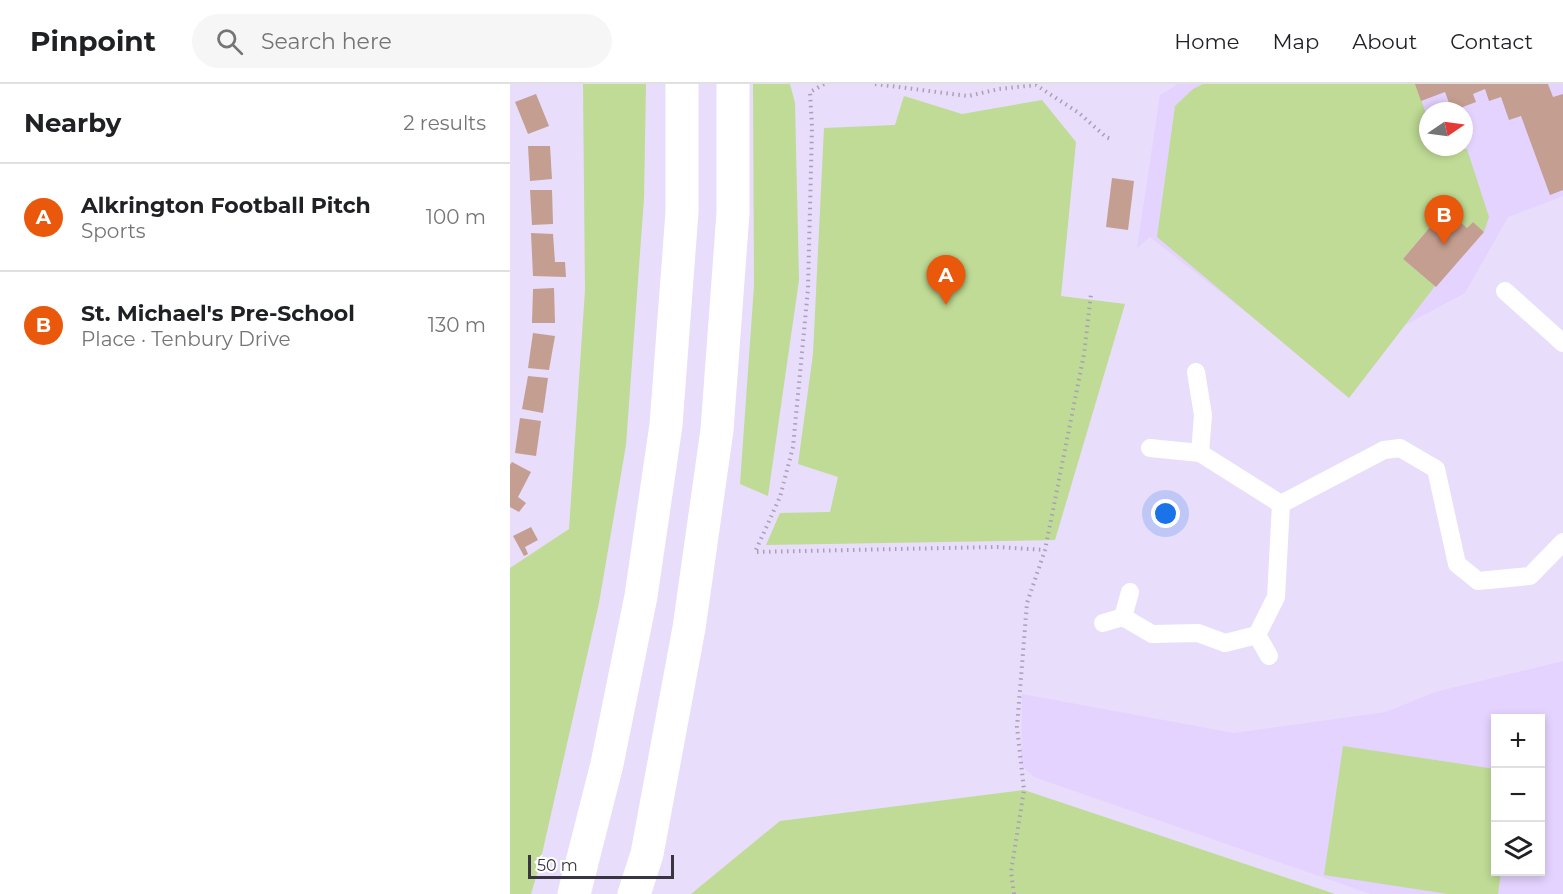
<!DOCTYPE html>
<meta charset="utf-8">
<style>
:root{--surface:#fff;--page:#f6f6f6;--text:#202124;--muted:#757577;--line:#e0e0e0;--accent:#ea580c}
body{margin:0;font-family:Montserrat,sans-serif;background:var(--page);color:var(--text)}
.controls{position:absolute;right:18px;bottom:18px;display:grid;overflow:hidden;border-radius:0px;box-shadow:0 3px 9px #0003}
.controls button{width:54px;height:54px;display:grid;place-items:center;padding:0;border:0;border-bottom:2px solid var(--line);background:var(--surface);color:var(--text);font:30px sans-serif}
.compass{position:absolute;left:909px;top:18px;width:54px;height:54px;border-radius:50%;background:var(--surface);box-shadow:0 3px 9px #0003;rotate:77deg}
.scale{position:absolute;left:18px;bottom:15px;width:146px;box-sizing:border-box;padding-left:6px;border:3px solid #393442;border-top:0;font-size:16px;line-height:21px;white-space:nowrap;color:#393442;-webkit-text-stroke:4px #fff;paint-order:stroke}
.you{position:absolute;left:656px;top:430px;width:21px;height:21px;margin:-15px;border:4px solid #fff;border-radius:50%;background:#1a73e8;box-shadow:0 0 0 9px #1a73e833}
.badge{display:grid;place-items:center;width:39px;height:39px;border-radius:50%;background:var(--accent);color:#fff;font-size:20px;font-weight:700}
.pin{position:absolute;translate:-50% -50px;filter:drop-shadow(0 2px 3px #0008)}
.pin::after{content:'';position:absolute;top:32px;width:21px;height:18px;background:inherit;clip-path:polygon(0 0,100% 0,50% 100%)}
.list{margin:0;padding:0;list-style:none}
h2{display:flex;justify-content:space-between;align-items:center;height:78px;margin:0;padding:0 24px;font-size:26px}
h2 small{font-size:20px;font-weight:400;color:var(--muted)}
.list li{display:grid;grid-template-columns:39px 1fr auto;gap:18px;align-items:center;box-sizing:border-box;height:108px;padding:0 24px;border-top:2px solid var(--line)}
.list b{display:block;font-size:22px;white-space:nowrap}
.list p{margin:0;font-size:20px;white-space:nowrap;color:var(--muted)}
.list em{font-size:20px;font-style:normal;color:var(--muted)}
.icon{flex:none;width:33px;height:33px;fill:none;stroke:currentColor;stroke-width:2;stroke-linecap:round;stroke-linejoin:round}
.map{position:relative;flex:none;width:1053px;height:810px;overflow:hidden}
header{display:flex;align-items:center;gap:36px;box-sizing:border-box;height:84px;padding:0 30px;background:var(--surface);border-bottom:2px solid var(--line)}
header strong{font-size:28px}
nav{display:flex;gap:33px;margin-inline-start:auto;font-size:21px}
.search{width:420px;height:54px;background:var(--page);display:flex;align-items:center;gap:15px;box-sizing:border-box;padding:0 21px;border-radius:33px;color:var(--muted);font-size:22px}
main{display:flex}
aside{flex:1;background:var(--surface)}
.map>svg:first-child{display:block}
</style>
<header>
<strong>Pinpoint</strong>
<div class="search"><svg class="icon" aria-label="search" viewBox="0 0 24 24"><circle cx="10" cy="10" r="6"/><path d="M15 15l6 6"/></svg>Search here</div>
<nav><a>Home</a><a>Map</a><a>About</a><a>Contact</a></nav>
</header>
<main>
<aside>
<h2>Nearby<small>2 results</small></h2>
<ul class="list">
<li><span class="badge">A</span><div><b>Alkrington Football Pitch</b><p>Sports</p></div><em>100 m</em></li>
<li><span class="badge">B</span><div><b>St. Michael's Pre-School</b><p>Place · Tenbury Drive</p></div><em>130 m</em></li>
</ul>
</aside>
<div class="map">
<svg width="1053" height="810" viewBox="0 0 1053 810">
<rect width="100%" height="100%" fill="#e8ddfa"/>
<g fill="#e4d3fe" fill-rule="evenodd">
<path d="M 668,0 L 1053,0 L 1053,112 L 998,133 L 955,209 L 895,241 L 839,314 L 746,236 L 640,153 L 627,164 L 650,11 ZM 918,27 L 954,27 L 954,63 L 918,63 Z"/>
<path d="M 1053,577 L 1053,810 L 861,810 L 524,693 L 511,681 L 512,610 L 724,649 L 876,628 L 925,608 ZM 986,634 L 1030,634 L 1030,788 L 986,788 Z"/>
</g>
<g fill="#bfdb95">
<polygon points="73,0 136,0 134,114 116,361 89,519 29,783 21,810 0,810 0,484 59,445 75,206"/>
<polygon points="243,0 280,0 285,19 289,196 258,412 230,400 244,202"/>
<polygon points="693,0 906,0 918,36 918,63 957,65 979,133 974,148 963,138 957,144 947,136 939,147 926,136 893,175 925,202 839,314 647,153 665,22 683,5"/>
<polygon points="394,12 452,30 532,16 566,58 551,212 615,220 545,456 256,461 270,429 320,428 328,393 288,380 303,270 314,44 385,41"/>
<polygon points="833,662 985,685 986,788 991,788 988,810 938,810 814,791"/>
<polygon points="514,706 825,810 181,810 270,737"/>
</g>
<g fill="#c49e90">
<polygon points="905,0 1038,0 1043,13 1053,10 1053,106 1040,111 1011,32 999,36 991,13 979,17 975,5 963,10 966,18 942,27 935,8 911,17"/>
<polygon points="26,10 39,42 18,50 5,18"/>
<polygon points="18,62 40,62 42,95 20,97"/>
<polygon points="602,94 624,97 618,146 596,143"/>
<polygon points="20,106 42,106 43,140 22,141"/>
<polygon points="926,136 939,147 948,136 957,144 963,138 974,148 926,203 893,175"/>
<polygon points="21,149 43,150 45,178 55,178 56,193 23,192"/>
<polygon points="44,204 45,239 22,239 23,205"/>
<polygon points="23,249 45,252 39,286 18,284"/>
<polygon points="18,292 38,294 33,329 12,325"/>
<polygon points="10,334 31,337 26,372 5,369"/>
<polygon points="2,378 21,388 8,413 16,419 9,428 0,423 0,381"/>
<polygon points="21,443 28,456 15,463 18,470 14,472 3,452"/>
</g>
<g fill="none" stroke-linecap="round" stroke-linejoin="round">
<g stroke="#a9a0b7" stroke-width="4" stroke-dasharray="1.5 4.5" stroke-linecap="butt">
<polyline points="314,0 300,8 302,43 298,205 283,363 270,413 245,468 487,463 535,466"/>
<polyline points="365,0 458,12 489,5 526,1 569,29 596,53 603,56"/>
<polyline points="504,810 501,788 514,706 507,643 517,519 535,466 574,270 581,210"/>
</g>
<g stroke="#fff" stroke-width="18">
<polyline points="995,207 1053,259"/>
<polyline points="686,288 693,331 690,369"/>
<polyline points="640,364 690,369 771,420 874,366 890,364 926,385 947,480 968,497 1020,492 1053,458"/>
<polyline points="613,533 642,550 688,549 715,559 747,551 766,513 771,420"/>
<polyline points="593,539 613,533 620,508"/>
<polyline points="747,551 759,572"/>
</g>
<g stroke="#fff" stroke-width="33">
<polyline points="64,810 97,680 131,512 156,341 172,128 172,0"/>
<polyline points="124,810 137,770 179,544 207,346 223,129 223,0"/>
</g>
</g>
</svg>
<div class="controls">
<button>+</button>
<button>−</button>
<button><svg class="icon" aria-label="layers" viewBox="0 0 24 24"><path d="M12 4l9 5-9 5-9-5zM3 14l9 5 9-5"/></svg></button>
</div>
<svg class="compass" viewBox="-18 -18 36 36"><path d="M0-13l5 13h-10z" fill="#e53935"/><path d="M0 13l5-13h-10z" fill="#757577"/></svg>
<div class="scale">50 m</div>
<div class="you"></div>
<div class="pin badge" style="left:436px;top:221px">A</div>
<div class="pin badge" style="left:934px;top:161px">B</div>
</div>
</main>
